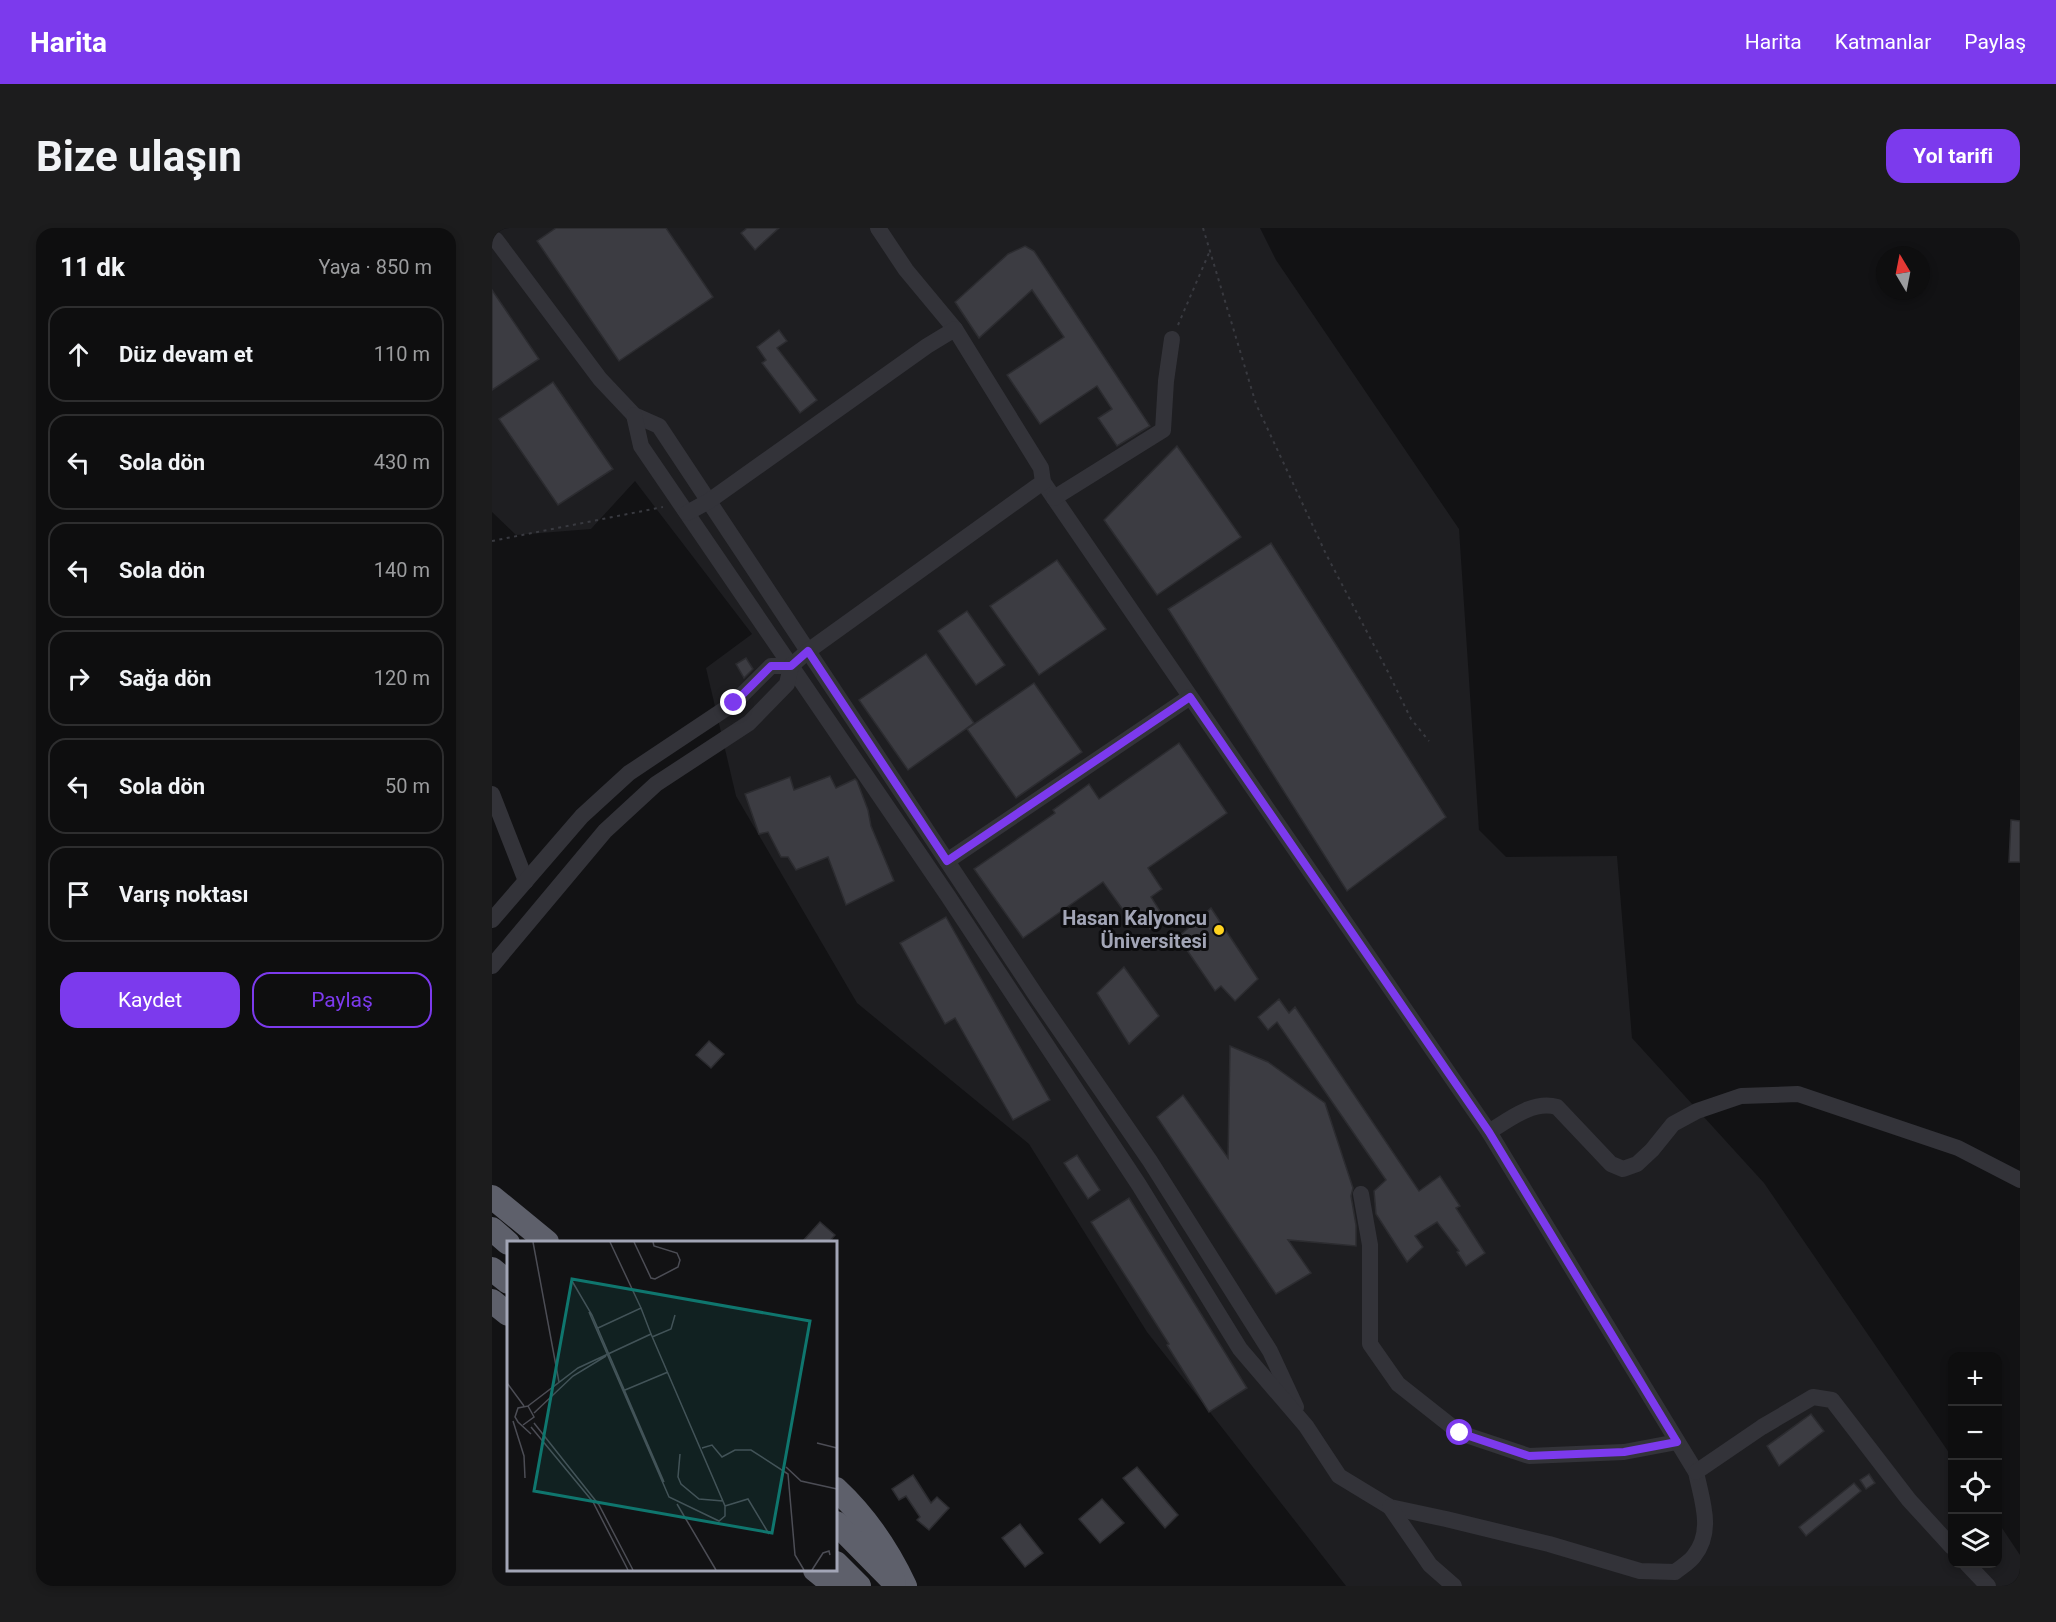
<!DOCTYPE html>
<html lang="tr">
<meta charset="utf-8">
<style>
:root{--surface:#0e0e0f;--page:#1c1c1d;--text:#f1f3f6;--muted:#9b9c9e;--line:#2e2e2f;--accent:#7c3aed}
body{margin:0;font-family:Roboto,sans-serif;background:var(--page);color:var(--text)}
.controls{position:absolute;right:18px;bottom:18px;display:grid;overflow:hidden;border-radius:12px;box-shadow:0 3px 9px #0003}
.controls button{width:54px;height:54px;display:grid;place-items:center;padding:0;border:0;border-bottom:2px solid var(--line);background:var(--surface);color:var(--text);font:30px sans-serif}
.compass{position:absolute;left:1384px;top:18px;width:54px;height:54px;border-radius:50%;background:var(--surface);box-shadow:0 3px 9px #0003;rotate:350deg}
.stop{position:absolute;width:18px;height:18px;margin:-14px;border:4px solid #7c3aed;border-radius:50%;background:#fff}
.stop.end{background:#7c3aed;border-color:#fff;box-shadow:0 2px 6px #0008}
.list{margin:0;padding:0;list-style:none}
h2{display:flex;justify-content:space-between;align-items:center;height:78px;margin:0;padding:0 24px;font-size:26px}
h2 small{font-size:20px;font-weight:400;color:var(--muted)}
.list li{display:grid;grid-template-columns:39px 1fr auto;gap:18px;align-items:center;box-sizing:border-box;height:96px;margin:0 12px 12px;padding:0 12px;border:2px solid var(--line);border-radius:18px}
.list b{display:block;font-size:22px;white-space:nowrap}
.list em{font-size:20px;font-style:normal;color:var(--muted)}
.actions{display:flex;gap:12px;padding:18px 24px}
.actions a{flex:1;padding:14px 0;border:2px solid var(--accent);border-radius:18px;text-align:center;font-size:21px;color:var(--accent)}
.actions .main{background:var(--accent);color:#fff}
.icon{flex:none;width:33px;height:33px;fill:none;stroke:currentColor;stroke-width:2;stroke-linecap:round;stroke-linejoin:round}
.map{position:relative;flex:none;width:1528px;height:1358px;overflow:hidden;border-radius:18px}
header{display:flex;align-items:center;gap:36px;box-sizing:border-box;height:84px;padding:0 30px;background:var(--accent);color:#fff}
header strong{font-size:28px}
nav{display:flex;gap:33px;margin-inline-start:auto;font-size:21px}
.intro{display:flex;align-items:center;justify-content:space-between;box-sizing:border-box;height:144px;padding:0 36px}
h1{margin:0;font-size:42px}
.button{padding:15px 27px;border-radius:18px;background:var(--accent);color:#fff;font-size:21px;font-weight:700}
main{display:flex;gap:36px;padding:0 36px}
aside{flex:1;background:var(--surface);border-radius:18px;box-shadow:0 3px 9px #0003}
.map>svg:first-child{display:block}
</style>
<header>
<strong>Harita</strong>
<nav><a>Harita</a><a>Katmanlar</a><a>Paylaş</a></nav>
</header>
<div class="intro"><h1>Bize ulaşın</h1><a class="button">Yol tarifi</a></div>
<main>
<aside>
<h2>11 dk<small>Yaya · 850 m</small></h2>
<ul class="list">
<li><svg class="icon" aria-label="ahead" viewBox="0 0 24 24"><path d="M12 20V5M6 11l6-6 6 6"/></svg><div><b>Düz devam et</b></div><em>110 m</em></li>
<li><svg class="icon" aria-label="left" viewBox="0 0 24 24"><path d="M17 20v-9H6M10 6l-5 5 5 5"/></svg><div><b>Sola dön</b></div><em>430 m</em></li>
<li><svg class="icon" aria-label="left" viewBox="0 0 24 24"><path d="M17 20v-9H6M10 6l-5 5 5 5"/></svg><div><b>Sola dön</b></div><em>140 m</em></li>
<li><svg class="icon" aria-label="right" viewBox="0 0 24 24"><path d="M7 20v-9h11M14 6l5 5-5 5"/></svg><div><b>Sağa dön</b></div><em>120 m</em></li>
<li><svg class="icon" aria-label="left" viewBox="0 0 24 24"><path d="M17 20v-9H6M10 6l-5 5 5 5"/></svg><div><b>Sola dön</b></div><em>50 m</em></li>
<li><svg class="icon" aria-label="arrive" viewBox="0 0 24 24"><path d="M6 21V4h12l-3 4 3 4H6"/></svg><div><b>Varış noktası</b></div></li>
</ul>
<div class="actions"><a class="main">Kaydet</a><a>Paylaş</a></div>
</aside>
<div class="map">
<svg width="1528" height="1358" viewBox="0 0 1528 1358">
<rect width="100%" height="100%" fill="#121214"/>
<polygon fill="#1e1e21" points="0,0 768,0 784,32 967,301 987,602 1014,629 1125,628 1140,810 1272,955 1460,1229 1460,1336 1506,1336 1506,1294 1528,1327 1528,1358 854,1358 655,1104 537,916 365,775 244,568 214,440 260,406 143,253 99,301 24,307 0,284"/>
<g fill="#3c3c42" stroke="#2c2c30" stroke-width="1.5">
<polygon points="64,0 174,0 221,69 127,133 45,13"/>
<polygon points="255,0 287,0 263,22 249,5"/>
<polygon points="533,18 542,23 658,198 625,218 606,190 620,181 605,158 548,196 515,147 572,109 540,62 487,110 463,74 516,26"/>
<polygon points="0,62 47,131 0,162"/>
<polygon points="287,102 295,113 285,120 325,172 308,185 270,135 274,132 265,119"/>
<polygon points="61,154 121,241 66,277 7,191"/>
<polygon points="685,218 749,309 665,367 612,292"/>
<polygon points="779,315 954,589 855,663 676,381"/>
<polygon points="565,332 614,401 547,447 498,378"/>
<polygon points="475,383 513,437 484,457 446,403"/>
<polygon points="434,426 482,495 416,542 367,472"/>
<polygon points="254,430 261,441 252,450 244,436"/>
<polygon points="542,455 590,524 524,570 475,501"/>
<polygon points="687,515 735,585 656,640 670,661 659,669 673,691 658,701 645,679 634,686 611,654 531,710 482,641 563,585 561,582 597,556 607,571"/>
<polygon points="338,548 344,560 363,551 365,553 376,582 379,598 402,653 354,677 336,629 304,642 296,629 289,629 276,604 267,606 253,566 298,549 302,562"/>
<polygon points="1519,592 1528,593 1528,634 1517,634"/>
<polygon points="719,680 766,751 743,773 729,758 723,763 686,709"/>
<polygon points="454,689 558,872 521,892 463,790 453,796 408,715"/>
<polygon points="632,739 667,788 637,816 605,765"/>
<polygon points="787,771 797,785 803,779 927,963 948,948 968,978 964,980 993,1025 974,1038 965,1024 967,1023 945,994 923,1008 931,1019 915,1034 884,986 882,963 894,952 785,794 776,802 766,789"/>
<polygon points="217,813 232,826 219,840 204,827"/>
<polygon points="738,818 776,834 833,875 861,960 859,968 864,997 864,1018 796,1012 819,1045 784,1066 665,889 691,867 736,930"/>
<polygon points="585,927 608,962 596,971 572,935"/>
<polygon points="637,970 755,1160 717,1184 675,1117 677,1116 599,994"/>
<polygon points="328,994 343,1007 337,1014 310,1014"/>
<polygon points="1319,1186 1332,1203 1287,1238 1275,1218"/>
<polygon points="645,1239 686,1287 673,1300 631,1250"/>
<polygon points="1377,1246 1383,1255 1374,1261 1368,1252"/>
<polygon points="421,1247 439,1275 445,1269 457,1280 437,1302 425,1292 428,1289 414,1268 407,1272 400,1261"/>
<polygon points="1362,1255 1369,1263 1314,1308 1307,1299"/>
<polygon points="610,1271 632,1295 608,1315 587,1291"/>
<polygon points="528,1296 551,1325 533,1339 510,1310"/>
</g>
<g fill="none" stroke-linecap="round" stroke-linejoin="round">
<g stroke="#393a40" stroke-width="2" stroke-dasharray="3 4.5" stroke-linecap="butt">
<polyline points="711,0 764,176 834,326 896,444 919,491 937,513"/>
<polyline points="686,97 717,25"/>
<polyline points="0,313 171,279"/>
</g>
<g stroke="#333339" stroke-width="16">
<polyline points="386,0 414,42 463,101"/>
<polyline points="4,12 108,151 142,187 167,198 545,769 658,933 778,1123 804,1179"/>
<path d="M 142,187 L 149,218 L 456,668 L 647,957 L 748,1121 L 814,1198 L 847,1248 L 898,1279 L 954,1291 L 1057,1316 L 1148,1343 L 1183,1344 C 1189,1339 1198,1334 1202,1328 C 1222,1303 1210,1273 1204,1244 L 997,904 L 551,254"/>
<polyline points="562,270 671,202 674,153 680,111"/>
<polyline points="0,566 34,653"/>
<polyline points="455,633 698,469"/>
<polyline points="0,692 90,588 137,545 242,475 279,438 299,438"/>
<polyline points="0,738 113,603 164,556 257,495 295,456 299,438 316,423 551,254 549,240 463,101 435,118 217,273 195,285"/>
<path d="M 997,904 C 1016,892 1041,872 1065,879 L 1119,936 L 1131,941 L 1145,936 L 1160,922 L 1181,896 L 1205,883 L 1249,868 L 1306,866 L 1466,920 L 1528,952"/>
<polyline points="869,966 878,1017 878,1116 906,1156 968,1205 1037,1228 1132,1224 1185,1214"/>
<polyline points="1204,1244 1270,1199 1321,1169 1340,1172 1417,1272 1460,1319"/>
<polyline points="898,1279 938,1337 962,1358"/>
<polyline points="1475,1336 1496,1358"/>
</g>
<g stroke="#5e606b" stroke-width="24">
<polyline points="0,969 55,1014"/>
<polyline points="0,1001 16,1015"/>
<polyline points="0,1041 16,1054"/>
<polyline points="0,1073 16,1086"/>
<path d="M 344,1261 C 373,1288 396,1322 413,1358"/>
<polyline points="344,1295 402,1354"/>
<polyline points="344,1335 367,1358"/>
<polyline points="323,1342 343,1358"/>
</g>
</g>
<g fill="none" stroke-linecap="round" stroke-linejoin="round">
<polyline stroke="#7c3aed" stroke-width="8" points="242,475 279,438 299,438 316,423 455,633 698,469 997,904 1185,1214 1132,1224 1037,1228 968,1205"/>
</g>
<circle fill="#ffd31f" stroke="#0d0d0f" stroke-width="2" cx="727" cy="702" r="6"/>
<g text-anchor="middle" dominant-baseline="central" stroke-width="6" stroke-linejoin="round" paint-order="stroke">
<g font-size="20" font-weight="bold" fill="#a2a5b6" stroke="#0d0d0f" text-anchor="end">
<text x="715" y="690">Hasan Kalyoncu<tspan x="715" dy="23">Üniversitesi</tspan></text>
</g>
</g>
<g transform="translate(15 1013)">
<rect width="330" height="330" fill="#121214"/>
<path fill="none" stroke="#4c4d55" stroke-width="1.5" d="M 26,1 L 52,141M 103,1 L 134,67M 127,1 L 144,37 L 148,38 L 171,26 L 173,19 L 170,12 L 147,5 L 146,1M 65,40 L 85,74 L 157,241M 82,71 L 162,256 L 212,280 L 218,275 L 218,265 L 144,93M 145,96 L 164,88 L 168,74M 0,142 L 17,165M 118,149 L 161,131M 21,165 L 71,127 L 144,93 L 134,67 L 91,87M 27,172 L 66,135 L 99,115M 6,180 L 17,215 L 18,237M 27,182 L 92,264 L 126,329M 16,184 L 27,176 L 21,165 L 11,167 L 8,176 L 11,181 L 24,193M 24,186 L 86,261 L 121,329M 310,202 L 330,207M 195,207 L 205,204 L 215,216 L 228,209 L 244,209 L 281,233 L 288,314 L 297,329M 173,213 L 171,236 L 174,243 L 192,258 L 216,260M 279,226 L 294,240 L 330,248M 170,263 L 209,329M 218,265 L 241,258 L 262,293M 305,329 L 316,312 L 322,310 L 323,314"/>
<path fill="#0f766e" fill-opacity="0.15" stroke="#0f766e" stroke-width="3" d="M 65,38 L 303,80 L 265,292 L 27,250 Z"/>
<rect width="330" height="330" fill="none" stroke="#a2a5b6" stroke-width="3"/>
</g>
</svg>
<div class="controls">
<button>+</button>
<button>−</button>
<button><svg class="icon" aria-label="locate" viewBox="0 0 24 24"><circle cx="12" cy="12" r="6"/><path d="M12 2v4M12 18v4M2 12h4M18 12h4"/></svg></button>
<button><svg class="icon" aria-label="layers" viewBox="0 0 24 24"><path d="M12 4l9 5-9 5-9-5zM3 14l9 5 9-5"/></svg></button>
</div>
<svg class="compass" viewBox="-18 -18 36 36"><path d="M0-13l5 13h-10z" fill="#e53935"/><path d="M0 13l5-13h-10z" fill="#9b9c9e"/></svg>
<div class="stop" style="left:968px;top:1205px"></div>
<div class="stop end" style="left:242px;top:475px"></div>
</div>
</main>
